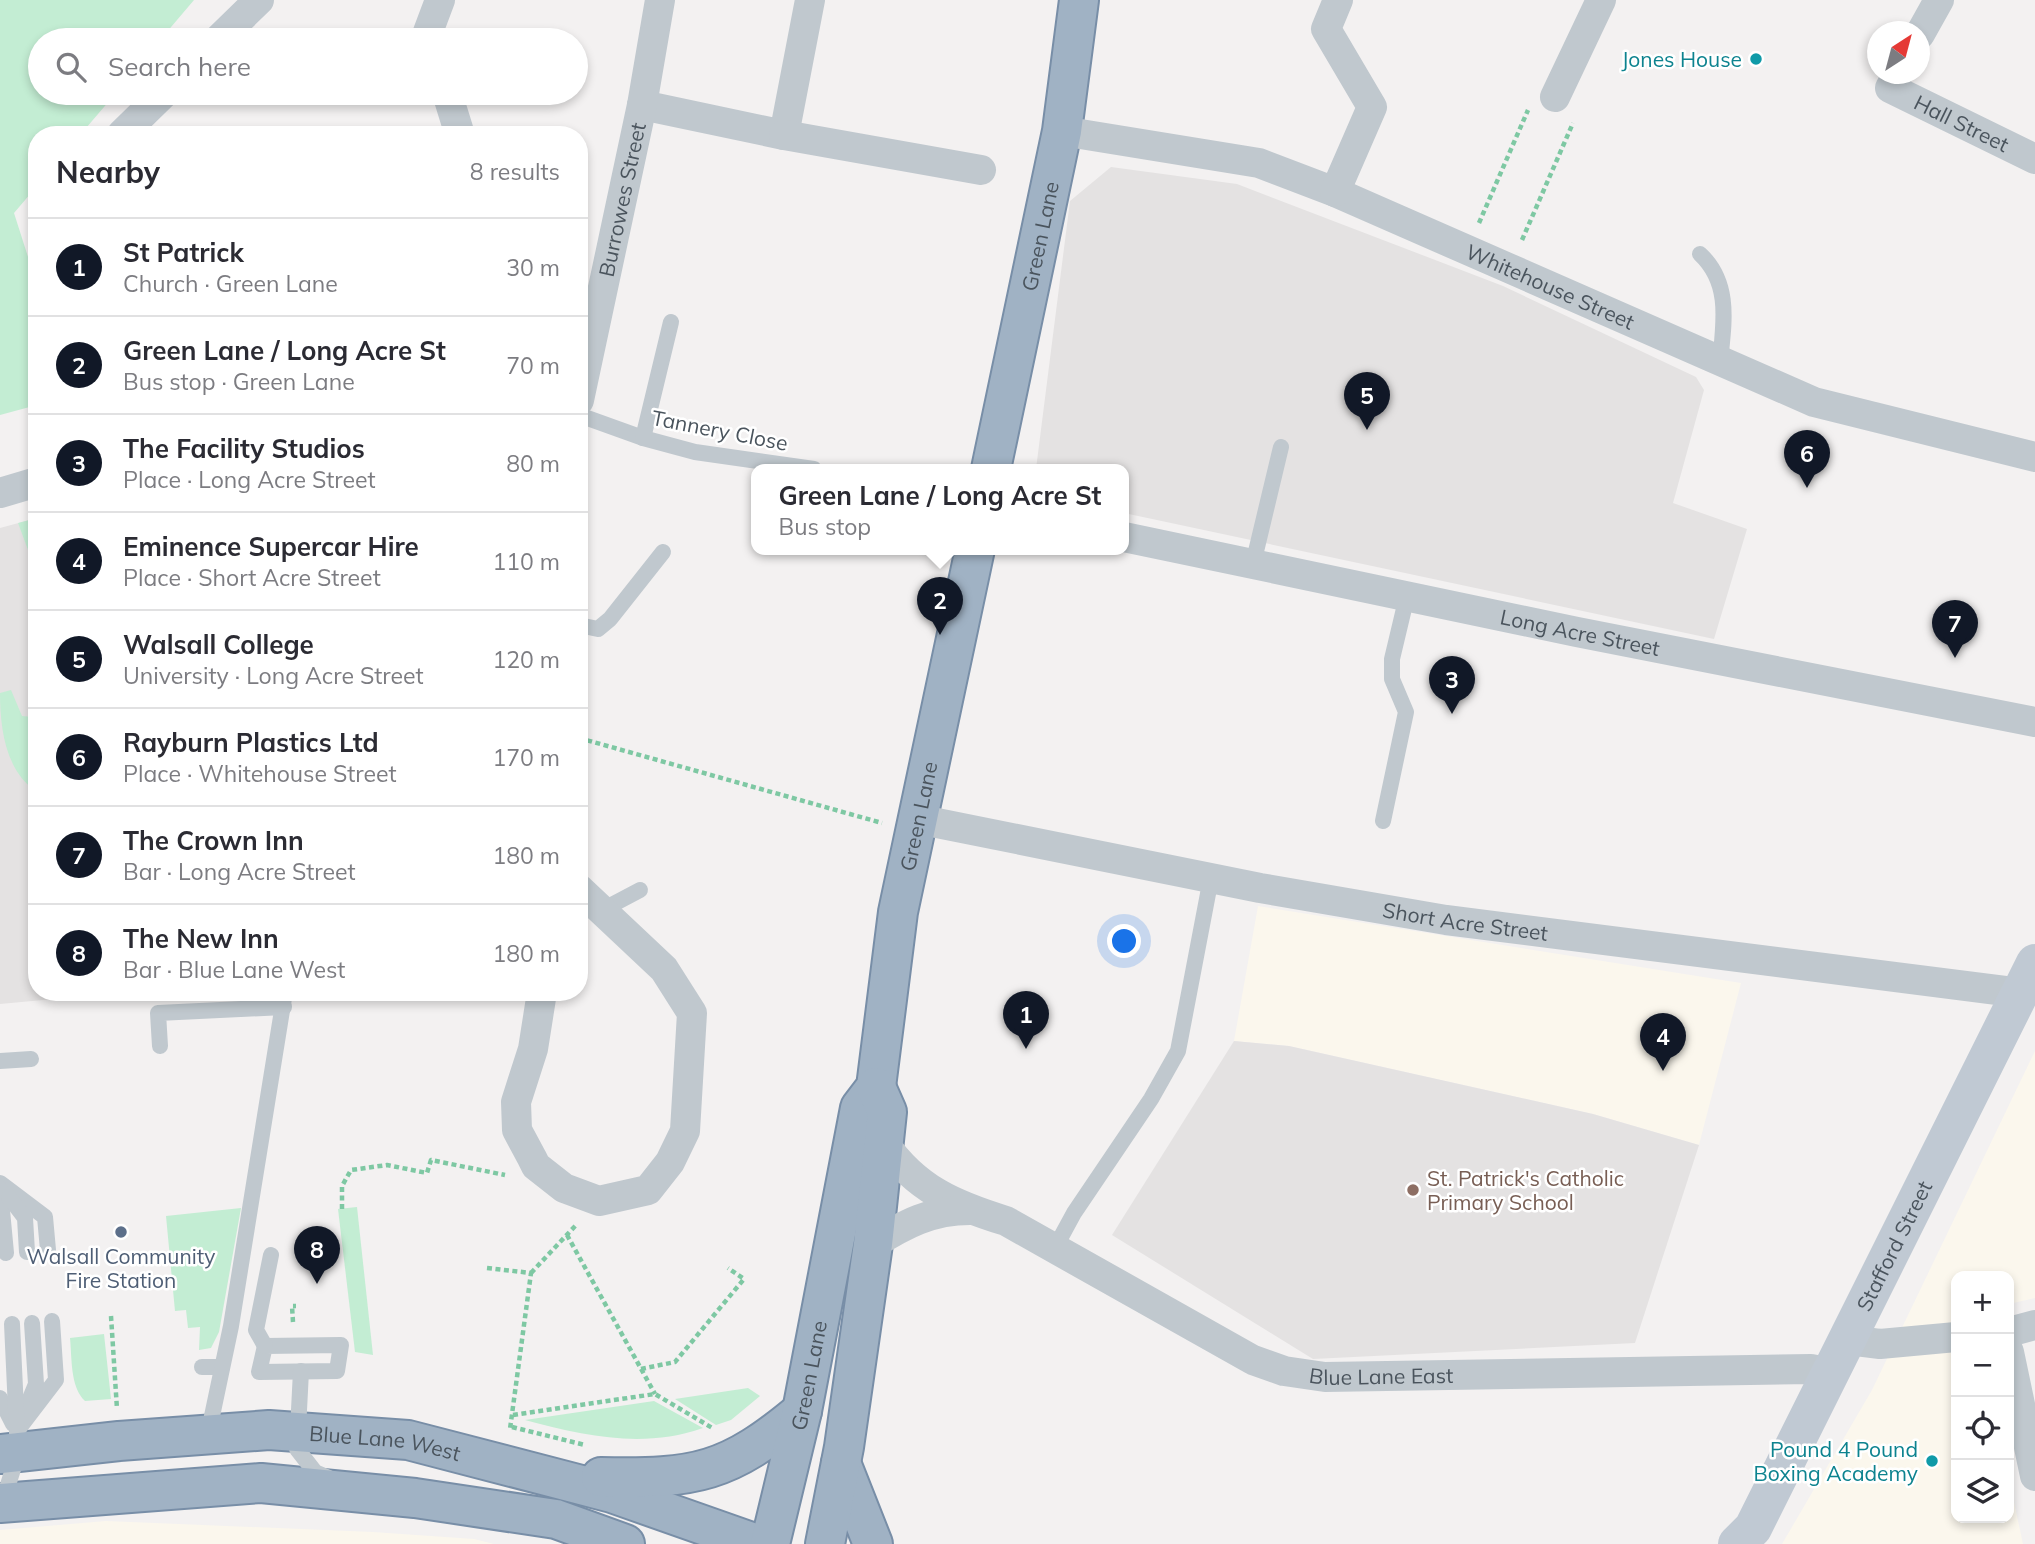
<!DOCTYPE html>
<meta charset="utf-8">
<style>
:root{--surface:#fff;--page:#f2f2f3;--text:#2b2b33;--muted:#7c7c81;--line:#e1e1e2;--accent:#111827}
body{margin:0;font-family:Mulish,sans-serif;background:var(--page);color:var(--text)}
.controls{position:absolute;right:21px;bottom:21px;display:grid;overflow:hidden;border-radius:14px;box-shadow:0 4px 10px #0003}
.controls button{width:63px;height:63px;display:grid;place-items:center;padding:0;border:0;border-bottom:2px solid var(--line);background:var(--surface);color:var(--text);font:35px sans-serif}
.compass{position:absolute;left:1867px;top:21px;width:63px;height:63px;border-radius:50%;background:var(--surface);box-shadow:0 4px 10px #0003;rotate:36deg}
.you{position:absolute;left:1125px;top:942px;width:24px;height:24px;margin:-18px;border:5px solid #fff;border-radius:50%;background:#1a73e8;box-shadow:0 0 0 10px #1a73e833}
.badge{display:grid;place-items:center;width:46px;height:46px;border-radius:50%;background:var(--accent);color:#fff;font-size:23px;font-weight:700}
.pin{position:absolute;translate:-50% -58px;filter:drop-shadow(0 2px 4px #0008)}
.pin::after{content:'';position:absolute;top:37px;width:24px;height:21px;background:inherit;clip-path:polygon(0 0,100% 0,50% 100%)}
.popup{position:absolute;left:751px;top:464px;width:378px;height:91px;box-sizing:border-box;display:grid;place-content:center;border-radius:14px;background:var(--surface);filter:drop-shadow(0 2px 5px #0005);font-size:23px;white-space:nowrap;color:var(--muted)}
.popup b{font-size:26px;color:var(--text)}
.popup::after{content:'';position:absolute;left:50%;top:100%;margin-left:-14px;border:14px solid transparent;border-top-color:var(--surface)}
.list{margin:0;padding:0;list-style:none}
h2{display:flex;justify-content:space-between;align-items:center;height:91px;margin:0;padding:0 28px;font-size:30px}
h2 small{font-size:23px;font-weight:400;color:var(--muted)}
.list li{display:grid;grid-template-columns:46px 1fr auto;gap:21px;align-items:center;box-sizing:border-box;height:98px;padding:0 28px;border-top:2px solid var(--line)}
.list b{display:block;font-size:26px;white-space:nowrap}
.list p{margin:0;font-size:23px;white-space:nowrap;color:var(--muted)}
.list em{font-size:23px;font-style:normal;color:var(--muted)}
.icon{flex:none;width:38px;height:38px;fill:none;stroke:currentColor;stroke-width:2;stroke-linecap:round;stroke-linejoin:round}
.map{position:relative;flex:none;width:2035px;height:1544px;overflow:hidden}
.search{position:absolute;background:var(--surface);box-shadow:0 4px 10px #0003;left:28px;top:28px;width:560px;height:77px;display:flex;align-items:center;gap:18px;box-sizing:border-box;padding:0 24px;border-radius:38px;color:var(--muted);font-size:26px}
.panel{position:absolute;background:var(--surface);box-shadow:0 4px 10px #0003;left:28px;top:126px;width:560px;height:875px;border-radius:28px}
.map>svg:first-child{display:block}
</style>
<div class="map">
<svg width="2035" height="1544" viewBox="0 0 2035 1544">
<rect width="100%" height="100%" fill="#f3f1f1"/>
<g fill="#fbf7ed">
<polygon points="1258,906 1741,983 1699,1145 1593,1114 1289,1046 1234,1041"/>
<polygon points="2035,1051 2035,1298 2009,1304 2009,1276 1956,1276 1956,1518 2009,1518 2009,1479 2023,1544 1782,1544 1872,1390"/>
<polygon points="106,1521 373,1532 474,1539 494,1544 0,1544 0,1530"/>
</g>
<g fill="#e4e2e2">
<polygon points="1111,167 1237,184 1503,286 1696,377 1704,390 1673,503 1747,529 1714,639 1124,513 1124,469 1036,469 1070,201"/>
<polygon points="37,518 37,992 129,992 0,1004 0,528"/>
<polygon points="1234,1041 1289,1046 1593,1114 1699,1145 1635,1343 1313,1359 1112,1235"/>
</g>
<g fill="#c3edd3">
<polygon points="0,0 194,0 160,40 40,40 40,93 116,93 80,135 37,135 37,186 14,213 29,260 37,257 37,405 0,415"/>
<polygon points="37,518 37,574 18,523"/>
<path d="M 11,690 L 22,716 L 33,717 L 37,712 L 37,792 C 5,771 0,727 0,693 Z"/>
<polygon points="357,1207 373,1355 355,1352 338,1209"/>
<polygon points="241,1208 219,1332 211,1348 199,1350 200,1327 188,1328 186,1310 175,1311 166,1216"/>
<path d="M 104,1334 L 111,1399 L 85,1401 C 70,1387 72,1358 70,1338 Z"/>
<polygon points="748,1388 760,1396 731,1420 716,1425 675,1399"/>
<path d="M 654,1401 L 703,1428 C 643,1449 585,1436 525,1420 Z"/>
</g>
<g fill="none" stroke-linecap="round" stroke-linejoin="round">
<g stroke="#788ea7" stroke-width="42">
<g id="trunk">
<path id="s8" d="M 991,469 L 1062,131 L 1079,0"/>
<path id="s9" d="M 0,1454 L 119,1441 L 269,1430 L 408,1440 L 612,1493 L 757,1544"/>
<polyline points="841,1463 873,1544"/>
<path d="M 601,1477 C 696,1479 728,1473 802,1411"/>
<polyline points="0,1503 261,1483 415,1498 556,1519 625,1544"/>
<path id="s10" d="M 770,1544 L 802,1411 L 860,1108 L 876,1087 L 898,912 L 975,549"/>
<polyline points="825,1544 844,1447 873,1244 887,1112 876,1087"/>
</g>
</g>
<g stroke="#7ec8a3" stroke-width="4.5" stroke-dasharray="5 3.5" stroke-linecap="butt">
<polyline points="1479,223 1528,110"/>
<polyline points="1522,240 1573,123"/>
<polyline points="579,738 882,823"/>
<polyline points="342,1209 342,1186 351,1170 387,1165 427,1173 431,1160 505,1175"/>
<polyline points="567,1235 655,1394"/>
<polyline points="487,1268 531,1273 510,1429"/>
<polyline points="531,1273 577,1224"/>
<polyline points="111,1316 117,1409"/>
<polyline points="293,1322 292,1306 296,1306"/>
<polyline points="641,1369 675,1362 744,1279 728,1268"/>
<polyline points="513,1415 655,1394 714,1429"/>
<polyline points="512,1427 585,1445"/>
</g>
<g stroke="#c0c8ce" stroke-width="16">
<path d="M 1700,254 C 1731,283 1724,322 1720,362"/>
<polyline points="579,415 643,438 695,452 814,469"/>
<polyline points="643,438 671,322"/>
<polyline points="1253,564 1281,447"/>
<polyline points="579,625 598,629 610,619 663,552"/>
<polyline points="1383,821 1406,712 1392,679 1392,659 1407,596"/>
<polyline points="604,909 640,890"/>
<polyline points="160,1046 158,1013 284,1007"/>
<polyline points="0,1061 31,1059"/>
<polyline points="0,1183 45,1217 48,1250"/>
<polyline points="0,1189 6,1253"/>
<polyline points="9,1197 25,1218 27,1252"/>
<polyline points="1055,1248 1074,1213 1151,1099 1178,1051 1211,878"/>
<polygon points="341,1345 337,1371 259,1372 265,1346"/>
<polyline points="265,1346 256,1330 271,1255"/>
<polyline points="202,1367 222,1367"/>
<polyline points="301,1371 297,1449 315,1472 329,1478"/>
<polyline points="0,1398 13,1424"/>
<polyline points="24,1413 36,1384 32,1323"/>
<polyline points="17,1431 56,1380 52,1321"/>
<polyline points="208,1435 231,1326 285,992"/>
<polyline points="3,1501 18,1453 12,1324"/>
</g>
<g stroke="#c0c8ce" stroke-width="30">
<polyline points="1920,34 1939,0"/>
<polyline points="218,40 259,0"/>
<polyline points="425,40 440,0"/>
<path id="s1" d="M 1898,74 L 1890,88 L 2035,159"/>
<polyline points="447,93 460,135"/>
<polyline points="1555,97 1601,0"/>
<polyline points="642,105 784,135 810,0"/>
<path id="s2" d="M 1062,131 L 1259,163 L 1335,192 L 1814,402 L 2035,457"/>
<polyline points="122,134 164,93"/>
<polyline points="784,135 981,170"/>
<polyline points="1335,192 1372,107 1326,29 1338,0"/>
<path id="s3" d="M 579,400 L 642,105 L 660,0"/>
<polyline points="0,493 37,482"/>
<path id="s4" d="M 1124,537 L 1577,632 L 2035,722"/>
<path id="s5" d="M 917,819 L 1260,888 L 1446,920 L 2021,993"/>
<polyline points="542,992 533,1049 516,1102 517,1130 532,1158 536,1166 564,1188 599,1201 648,1190 670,1162 685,1131 692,1013 664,969 579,889"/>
<path id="s6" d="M 884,1143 C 916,1189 954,1205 1006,1221 L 1253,1360 L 1284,1371 L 1325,1377 L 1811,1369 L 1832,1373"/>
<path d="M 873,1244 C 905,1224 931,1210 970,1210"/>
<polyline points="2009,1332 2035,1325"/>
<polyline points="1848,1340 1880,1344 1956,1337"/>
<polyline points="2009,1352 2035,1476"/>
</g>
<path stroke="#c0c9d3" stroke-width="38" id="s7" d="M 1737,1544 L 1753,1528 L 2035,963"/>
<use href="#trunk" stroke="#a0b2c4" stroke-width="38"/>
</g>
<g fill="#0f9aa8" stroke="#fff" stroke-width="2.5">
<circle cx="1756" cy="59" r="7"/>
<circle cx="1932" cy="1461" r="7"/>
</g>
<circle fill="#8d6e63" stroke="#fff" stroke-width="2.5" cx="1413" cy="1190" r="7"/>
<circle fill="#5c6f8a" stroke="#fff" stroke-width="2.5" cx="121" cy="1232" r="7"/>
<g text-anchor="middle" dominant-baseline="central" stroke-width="5" stroke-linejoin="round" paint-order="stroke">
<g font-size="21" fill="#0d838f" stroke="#fff" text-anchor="end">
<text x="1742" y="59">Jones House</text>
<text x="1918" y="1449">Pound 4 Pound<tspan x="1918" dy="24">Boxing Academy</tspan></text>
</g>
<g font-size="21" fill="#4a545d" stroke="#fff">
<text stroke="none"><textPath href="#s1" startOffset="96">Hall Street</textPath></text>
<text stroke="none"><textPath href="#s3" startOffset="205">Burrowes Street</textPath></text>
<text stroke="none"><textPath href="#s8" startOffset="238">Green Lane</textPath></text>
<text stroke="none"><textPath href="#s2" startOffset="516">Whitehouse Street</textPath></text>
<text transform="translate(720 430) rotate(11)">Tannery Close</text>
<text stroke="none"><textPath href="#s4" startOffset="466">Long Acre Street</textPath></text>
<text stroke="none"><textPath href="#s10" startOffset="746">Green Lane</textPath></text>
<text stroke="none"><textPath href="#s5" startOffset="558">Short Acre Street</textPath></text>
<text stroke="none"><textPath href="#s7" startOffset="338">Stafford Street</textPath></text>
<text stroke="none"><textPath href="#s6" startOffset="562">Blue Lane East</textPath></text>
<text stroke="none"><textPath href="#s10" startOffset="173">Green Lane</textPath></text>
<text stroke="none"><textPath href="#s9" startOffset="387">Blue Lane West</textPath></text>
</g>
<g font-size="21" fill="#785e54" stroke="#fff" text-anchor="start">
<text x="1427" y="1178">St. Patrick's Catholic<tspan x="1427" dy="24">Primary School</tspan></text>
</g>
<g font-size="21" fill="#4e5e75" stroke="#fff">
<text x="121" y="1256">Walsall Community<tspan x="121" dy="24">Fire Station</tspan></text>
</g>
</g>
</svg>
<div class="controls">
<button>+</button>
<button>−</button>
<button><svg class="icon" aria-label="locate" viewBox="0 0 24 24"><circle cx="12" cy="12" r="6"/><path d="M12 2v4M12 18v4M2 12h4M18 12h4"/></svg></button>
<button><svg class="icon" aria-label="layers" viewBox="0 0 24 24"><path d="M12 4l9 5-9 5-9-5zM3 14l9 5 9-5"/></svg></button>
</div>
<svg class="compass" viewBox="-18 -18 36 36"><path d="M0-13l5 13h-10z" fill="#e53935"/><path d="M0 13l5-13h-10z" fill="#7c7c81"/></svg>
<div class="you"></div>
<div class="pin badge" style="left:1026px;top:1049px">1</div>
<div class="pin badge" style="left:940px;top:635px">2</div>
<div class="popup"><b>Green Lane / Long Acre St</b>Bus stop</div>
<div class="pin badge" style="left:1452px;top:714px">3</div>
<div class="pin badge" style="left:1663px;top:1071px">4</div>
<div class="pin badge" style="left:1367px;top:430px">5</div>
<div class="pin badge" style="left:1807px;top:488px">6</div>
<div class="pin badge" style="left:1955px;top:658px">7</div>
<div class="pin badge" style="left:317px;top:1284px">8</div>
<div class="search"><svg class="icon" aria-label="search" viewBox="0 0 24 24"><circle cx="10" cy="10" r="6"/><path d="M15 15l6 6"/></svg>Search here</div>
<section class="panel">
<h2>Nearby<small>8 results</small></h2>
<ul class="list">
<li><span class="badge">1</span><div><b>St Patrick</b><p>Church · Green Lane</p></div><em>30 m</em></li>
<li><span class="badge">2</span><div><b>Green Lane / Long Acre St</b><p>Bus stop · Green Lane</p></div><em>70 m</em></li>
<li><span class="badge">3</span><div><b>The Facility Studios</b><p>Place · Long Acre Street</p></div><em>80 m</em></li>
<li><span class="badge">4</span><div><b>Eminence Supercar Hire</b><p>Place · Short Acre Street</p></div><em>110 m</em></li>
<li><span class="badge">5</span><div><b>Walsall College</b><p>University · Long Acre Street</p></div><em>120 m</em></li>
<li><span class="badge">6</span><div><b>Rayburn Plastics Ltd</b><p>Place · Whitehouse Street</p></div><em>170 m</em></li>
<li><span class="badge">7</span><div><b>The Crown Inn</b><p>Bar · Long Acre Street</p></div><em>180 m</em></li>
<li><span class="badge">8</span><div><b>The New Inn</b><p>Bar · Blue Lane West</p></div><em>180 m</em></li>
</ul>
</section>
</div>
